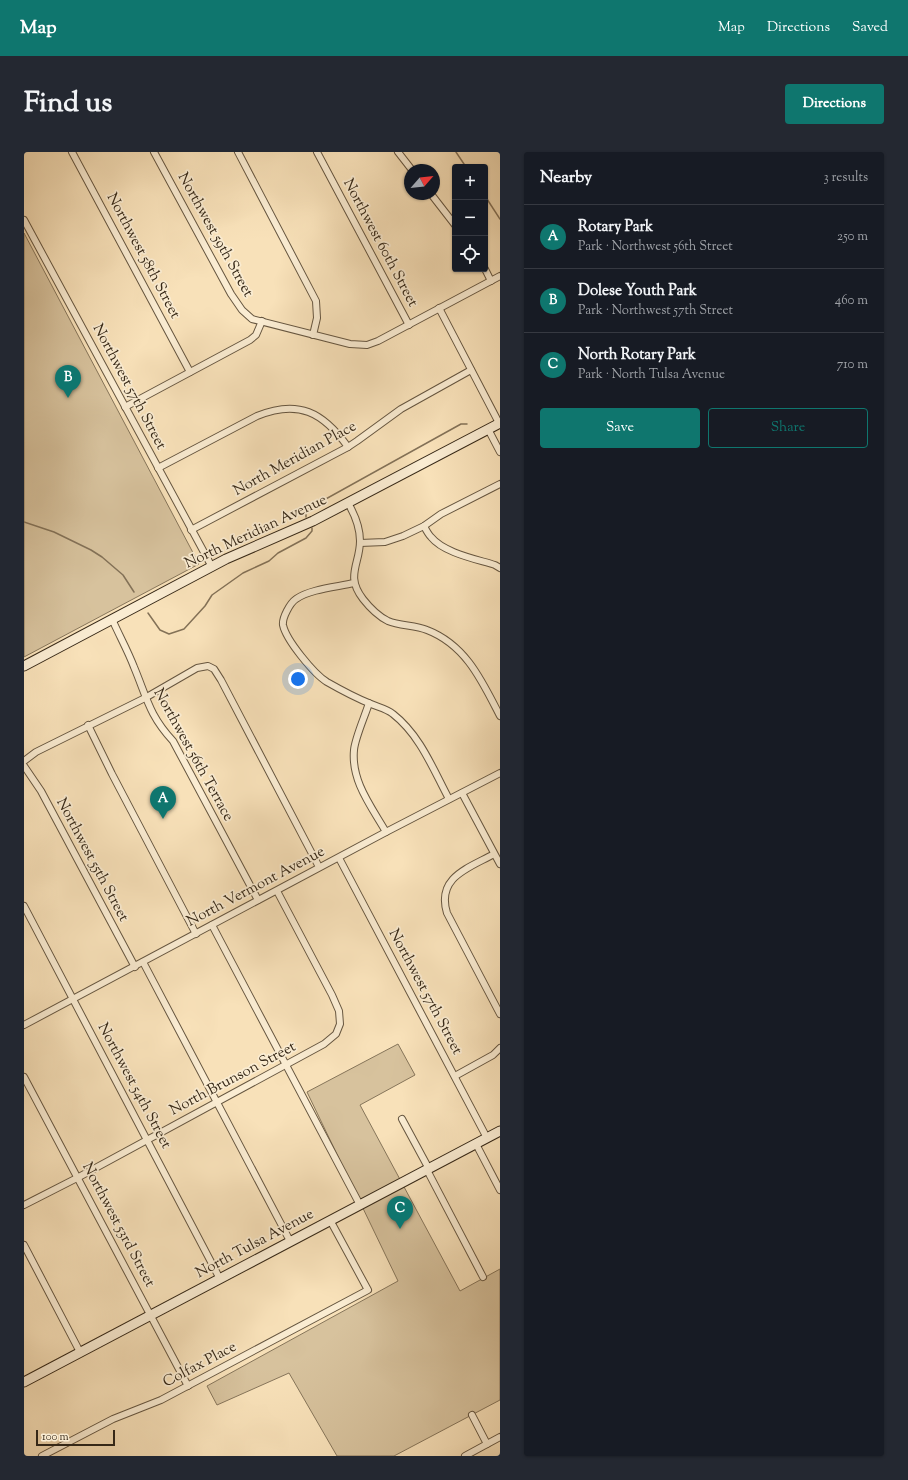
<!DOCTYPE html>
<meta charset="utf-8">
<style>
:root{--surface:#171b24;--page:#242831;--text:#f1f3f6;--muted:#9ea1a6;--line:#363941;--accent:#0f766e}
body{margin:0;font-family:"Sorts Mill Goudy",serif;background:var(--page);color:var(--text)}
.controls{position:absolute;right:12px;top:12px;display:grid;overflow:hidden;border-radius:4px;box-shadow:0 1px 3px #0004}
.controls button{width:36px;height:36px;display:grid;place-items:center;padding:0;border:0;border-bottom:1px solid var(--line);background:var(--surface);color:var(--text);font:20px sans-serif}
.compass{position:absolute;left:380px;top:12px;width:36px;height:36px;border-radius:50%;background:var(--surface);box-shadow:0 1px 3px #0004;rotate:62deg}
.scale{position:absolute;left:12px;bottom:10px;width:79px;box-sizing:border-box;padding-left:4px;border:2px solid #362817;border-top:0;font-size:11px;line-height:14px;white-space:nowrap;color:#362817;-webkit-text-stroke:3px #faecd2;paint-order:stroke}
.you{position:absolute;left:274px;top:527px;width:14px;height:14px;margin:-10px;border:3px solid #fff;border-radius:50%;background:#1a73e8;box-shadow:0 0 0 6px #1a73e833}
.badge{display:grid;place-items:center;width:26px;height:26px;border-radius:50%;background:var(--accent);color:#fff;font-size:13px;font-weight:700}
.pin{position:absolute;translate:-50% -33px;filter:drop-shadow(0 1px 2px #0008)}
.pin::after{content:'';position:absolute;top:21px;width:14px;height:12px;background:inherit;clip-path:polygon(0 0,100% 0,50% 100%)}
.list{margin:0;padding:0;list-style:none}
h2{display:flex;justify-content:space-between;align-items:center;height:52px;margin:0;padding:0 16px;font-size:17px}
h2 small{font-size:13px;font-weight:400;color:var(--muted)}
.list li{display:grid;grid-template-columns:26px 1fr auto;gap:12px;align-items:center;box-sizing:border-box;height:64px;padding:0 16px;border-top:1px solid var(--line)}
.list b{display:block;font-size:15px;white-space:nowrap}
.list p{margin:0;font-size:13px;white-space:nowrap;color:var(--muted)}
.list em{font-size:13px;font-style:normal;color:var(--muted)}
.actions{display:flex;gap:8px;padding:12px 16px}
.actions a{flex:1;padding:9px 0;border:1px solid var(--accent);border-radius:4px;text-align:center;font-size:14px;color:var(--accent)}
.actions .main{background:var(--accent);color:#fff}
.icon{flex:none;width:22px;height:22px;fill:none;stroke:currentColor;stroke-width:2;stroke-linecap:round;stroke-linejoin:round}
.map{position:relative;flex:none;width:476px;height:1304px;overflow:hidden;border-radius:4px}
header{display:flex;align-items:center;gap:24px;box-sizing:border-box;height:56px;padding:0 20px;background:var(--accent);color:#fff}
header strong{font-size:19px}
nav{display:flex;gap:22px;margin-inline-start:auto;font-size:14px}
.intro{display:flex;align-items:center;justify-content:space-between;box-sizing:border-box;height:96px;padding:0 24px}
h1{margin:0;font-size:28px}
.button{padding:10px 18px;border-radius:4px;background:var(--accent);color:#fff;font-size:14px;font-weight:700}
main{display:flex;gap:24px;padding:0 24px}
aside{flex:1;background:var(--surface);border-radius:4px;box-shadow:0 1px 3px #0004}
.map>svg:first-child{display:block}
</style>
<header>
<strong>Map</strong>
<nav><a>Map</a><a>Directions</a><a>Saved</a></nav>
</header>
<div class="intro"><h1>Find us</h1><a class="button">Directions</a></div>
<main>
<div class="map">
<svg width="476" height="1304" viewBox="0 0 476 1304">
<rect width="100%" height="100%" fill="#f8e1b9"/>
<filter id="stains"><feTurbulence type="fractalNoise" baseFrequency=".005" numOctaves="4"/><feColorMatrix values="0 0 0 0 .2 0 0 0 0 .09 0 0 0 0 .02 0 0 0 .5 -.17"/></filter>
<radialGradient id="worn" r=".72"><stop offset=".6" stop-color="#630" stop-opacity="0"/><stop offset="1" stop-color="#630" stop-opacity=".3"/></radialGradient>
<g fill="#d7c29d" stroke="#86755a">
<polygon points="0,81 175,412 0,505"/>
<polygon points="374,892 391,923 336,953 436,1139 476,1117 476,1248 370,1304 313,1304 265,1221 193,1253 183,1234 374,1129 283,940"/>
</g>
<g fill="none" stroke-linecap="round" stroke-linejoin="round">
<g stroke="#837157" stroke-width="1.5">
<polyline points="432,0 442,15"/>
<polyline points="461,44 476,67"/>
<polyline points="282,365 282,358 437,272 443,272"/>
<polyline points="0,370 30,380 67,398 78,405 99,423 110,440"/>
<polyline points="124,461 136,478 145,482 160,477 181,454 188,443 219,421 245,409 254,401 282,386 288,379 288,376"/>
</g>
<g stroke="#665640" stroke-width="8">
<g id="street">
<polyline points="48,0 166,220"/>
<polyline points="130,0 207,142 218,158 228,167 326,192 343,193 354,189 476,124"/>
<polyline points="214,0 292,149 293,166 289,183"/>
<polyline points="293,0 385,173"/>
<polyline points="374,0 388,18"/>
<polyline points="407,42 431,73"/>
<polyline points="0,68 188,415"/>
<polyline points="461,117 467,129"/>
<polyline points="415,156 475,271"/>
<polyline points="101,255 226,188 232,183 238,169"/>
<polyline points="464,277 476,300"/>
<path d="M 134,316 L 233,264 C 274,247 299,260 324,295"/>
<path d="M 324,351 C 331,363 336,375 336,389 C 336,412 321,424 339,447 C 346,456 354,464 364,469 C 376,474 391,473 403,478 C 442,493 458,529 476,564"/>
<path d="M 400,374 C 402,378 404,382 407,385 C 420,401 452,407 471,413 L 476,416"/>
<polyline points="167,378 324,295 333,289 377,257 447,218"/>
<polyline points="336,391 361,390 379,384 400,374 417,362 476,332"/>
<path d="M 330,431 C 313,435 286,437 272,447 C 266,451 258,466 259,473 C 262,488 290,522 303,530 C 317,538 332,546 347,552 C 354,555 363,557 369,562 C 396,583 409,617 425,647"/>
<path d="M 88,467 C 95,483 104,499 110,515 C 123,546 125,563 149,589 L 234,748"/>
<path d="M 345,551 C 341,564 331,586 330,598 C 327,629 347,654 362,680"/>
<polyline points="64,573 88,622 172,782"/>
<polyline points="0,609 12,600 121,546 173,516 184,514 190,517 197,528 295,715"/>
<polyline points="0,614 17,639 111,815"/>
<polyline points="438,641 476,712"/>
<path d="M 470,702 C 445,716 412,725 423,761 L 476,862"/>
<polyline points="315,706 463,986"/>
<polyline points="0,754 196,1127"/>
<polyline points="188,773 336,1053"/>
<polyline points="119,810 266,1089"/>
<polyline points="0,873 362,680 476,621"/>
<polyline points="431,924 469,903 476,896"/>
<polyline points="0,925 164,1234"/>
<polyline points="378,967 405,1017"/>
<polyline points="452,992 476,1038"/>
<polyline points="403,1018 459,1125"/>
<polyline points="0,1053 53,1026 300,892 312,882 316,872 315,859 308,843 253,739"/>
<polyline points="0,1093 56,1200"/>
<polyline points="448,1263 463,1292"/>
<polyline points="18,1304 89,1267 137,1248 344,1138 306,1068"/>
<polyline points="441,1304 476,1285"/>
</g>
</g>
<g stroke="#362817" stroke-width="11">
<g id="secondary">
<polyline points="0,514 202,407 289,369 476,271"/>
<polyline points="0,1230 476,979"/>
</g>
</g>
<use href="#street" stroke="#faecd2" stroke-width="6"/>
<use href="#secondary" stroke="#faecd2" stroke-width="9"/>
</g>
<g text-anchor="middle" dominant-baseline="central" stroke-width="3.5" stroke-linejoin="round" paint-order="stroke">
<g font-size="15" fill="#362817" stroke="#faecd2">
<text transform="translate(191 83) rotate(61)">Northwest 59th Street</text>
<text transform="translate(356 91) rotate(62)">Northwest 60th Street</text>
<text transform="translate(119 104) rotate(62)">Northwest 58th Street</text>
<text transform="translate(105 235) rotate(62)">Northwest 57th Street</text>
<text transform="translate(271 307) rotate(-29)">North Meridian Place</text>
<text transform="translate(232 380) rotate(-25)">North Meridian Avenue</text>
<text transform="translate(169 603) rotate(61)">Northwest 56th Terrace</text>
<text transform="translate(68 708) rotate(62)">Northwest 55th Street</text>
<text transform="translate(232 735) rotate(-28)">North Vermont Avenue</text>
<text transform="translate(401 840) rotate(62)">Northwest 57th Street</text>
<text transform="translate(209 927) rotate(-28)">North Brunson Street</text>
<text transform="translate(110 934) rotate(62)">Northwest 54th Street</text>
<text transform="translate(94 1073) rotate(62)">Northwest 53rd Street</text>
<text transform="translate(231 1092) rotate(-28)">North Tulsa Avenue</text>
<text transform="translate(176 1213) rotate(-28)">Colfax Place</text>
</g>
</g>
<rect width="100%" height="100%" filter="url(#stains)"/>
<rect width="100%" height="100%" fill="url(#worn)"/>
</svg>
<div class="controls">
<button>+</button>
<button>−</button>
<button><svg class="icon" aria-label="locate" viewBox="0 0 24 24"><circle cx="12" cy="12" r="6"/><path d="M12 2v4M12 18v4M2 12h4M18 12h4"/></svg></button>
</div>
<svg class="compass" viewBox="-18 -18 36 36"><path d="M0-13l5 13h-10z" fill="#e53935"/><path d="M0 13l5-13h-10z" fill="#9ea1a6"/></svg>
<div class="scale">100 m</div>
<div class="you"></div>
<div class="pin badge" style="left:139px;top:667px">A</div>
<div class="pin badge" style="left:44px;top:246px">B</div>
<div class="pin badge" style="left:376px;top:1077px">C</div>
</div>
<aside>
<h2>Nearby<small>3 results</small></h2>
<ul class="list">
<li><span class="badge">A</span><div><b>Rotary Park</b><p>Park · Northwest 56th Street</p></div><em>250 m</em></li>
<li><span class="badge">B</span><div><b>Dolese Youth Park</b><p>Park · Northwest 57th Street</p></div><em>460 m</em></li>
<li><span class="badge">C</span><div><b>North Rotary Park</b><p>Park · North Tulsa Avenue</p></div><em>710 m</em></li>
</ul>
<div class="actions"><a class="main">Save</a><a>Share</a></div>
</aside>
</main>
